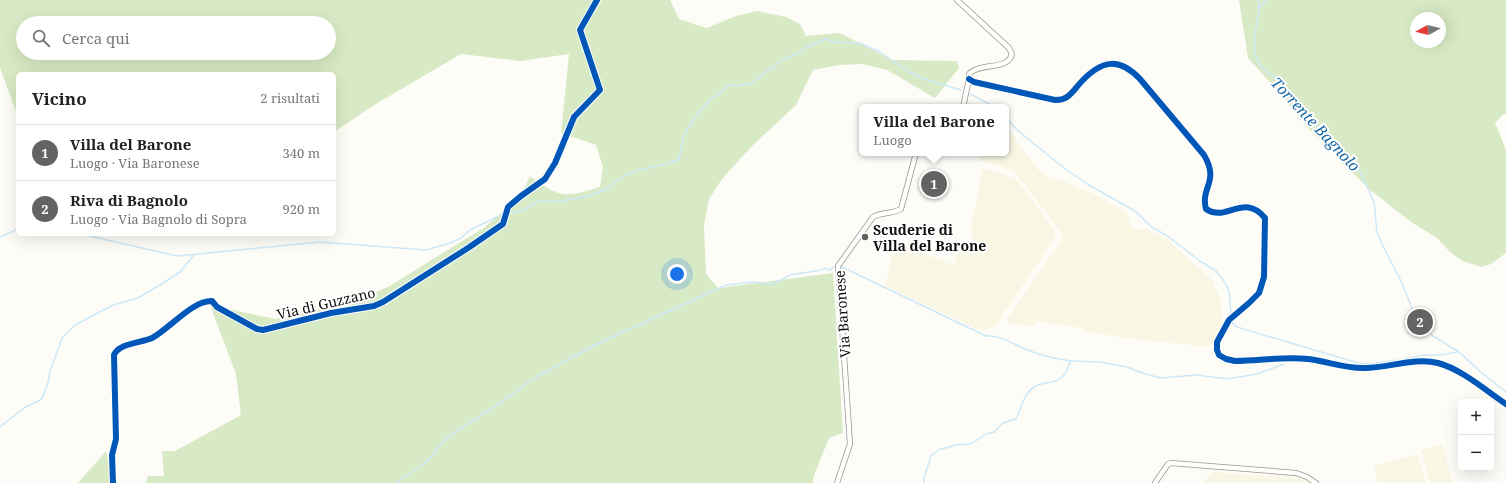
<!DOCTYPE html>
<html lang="it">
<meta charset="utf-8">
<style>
:root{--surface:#fff;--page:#f6f6f6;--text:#222;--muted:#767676;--line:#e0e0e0;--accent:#646362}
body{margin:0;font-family:"Noto Serif",serif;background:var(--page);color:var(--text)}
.controls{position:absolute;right:12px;bottom:12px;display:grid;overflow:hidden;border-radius:6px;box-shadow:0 4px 16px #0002}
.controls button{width:36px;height:36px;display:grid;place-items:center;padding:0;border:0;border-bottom:1px solid var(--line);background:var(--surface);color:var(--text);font:20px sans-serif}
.compass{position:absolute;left:1410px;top:12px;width:36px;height:36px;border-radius:50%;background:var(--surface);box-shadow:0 4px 16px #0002;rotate:262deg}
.you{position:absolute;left:677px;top:274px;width:14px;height:14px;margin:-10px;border:3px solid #fff;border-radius:50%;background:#1a73e8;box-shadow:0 0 0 6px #1a73e833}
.badge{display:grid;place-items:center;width:26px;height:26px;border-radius:50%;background:var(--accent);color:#fff;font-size:13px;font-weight:700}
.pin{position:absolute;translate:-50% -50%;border:2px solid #fff;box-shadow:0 1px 4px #0006}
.popup{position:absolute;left:859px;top:104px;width:150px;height:52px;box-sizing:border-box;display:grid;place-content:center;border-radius:6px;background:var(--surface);filter:drop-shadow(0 1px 3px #0005);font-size:13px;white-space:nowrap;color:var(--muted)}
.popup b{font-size:15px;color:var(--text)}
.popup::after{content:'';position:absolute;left:50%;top:100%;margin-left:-8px;border:8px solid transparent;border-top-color:var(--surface)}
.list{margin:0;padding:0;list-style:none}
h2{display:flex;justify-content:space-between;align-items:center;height:52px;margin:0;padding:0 16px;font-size:17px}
h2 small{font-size:13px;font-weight:400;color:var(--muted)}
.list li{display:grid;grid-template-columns:26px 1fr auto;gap:12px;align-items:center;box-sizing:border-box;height:56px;padding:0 16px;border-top:1px solid var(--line)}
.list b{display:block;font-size:15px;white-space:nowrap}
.list p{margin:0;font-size:13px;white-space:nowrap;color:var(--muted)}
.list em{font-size:13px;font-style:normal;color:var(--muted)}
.icon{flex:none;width:22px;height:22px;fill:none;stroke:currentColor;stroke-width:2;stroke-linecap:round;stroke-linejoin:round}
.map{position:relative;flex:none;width:1506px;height:483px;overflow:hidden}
.search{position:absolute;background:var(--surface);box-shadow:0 4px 16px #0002;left:16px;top:16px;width:320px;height:44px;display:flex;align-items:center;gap:10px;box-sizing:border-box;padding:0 14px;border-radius:22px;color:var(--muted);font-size:15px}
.panel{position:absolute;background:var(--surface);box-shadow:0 4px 16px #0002;left:16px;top:72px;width:320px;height:164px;border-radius:6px}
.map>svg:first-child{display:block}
</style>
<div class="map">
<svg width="1506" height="483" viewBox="0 0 1506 483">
<rect width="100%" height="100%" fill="#fdfcf7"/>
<g fill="#f9f7e4">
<polygon points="1006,126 1037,169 1051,179 1062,180 1078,188 1091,192 1127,213 1132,229 1147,229 1167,239 1212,280 1221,301 1222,324 1213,343 1208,347 1118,337 1085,331 1082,328 1036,321 1035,326 1007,323 1007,319 1060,242 1063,235 1013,170 981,161 980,153 1006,153"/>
<polygon points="983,168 1014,178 1024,188 1055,232 1055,238 1003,314 997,325 981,331 885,286 895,243 954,265 960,248 963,248 964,252 969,250 975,254 982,249 981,245 972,240 973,233 971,228"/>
<polygon points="1442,444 1453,483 1430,483 1421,450"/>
<polygon points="1418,454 1426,483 1378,483 1374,466"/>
<polygon points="1212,472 1296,478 1308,482 1308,483 1202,483"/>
</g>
<g fill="#d8eac5" fill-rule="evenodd">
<path d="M 0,0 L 670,0 L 679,19 L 707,28 L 736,16 L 757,11 L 786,17 L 800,24 L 806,36 L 840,33 L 892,60 L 957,61 L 959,68 L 935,98 L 887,70 L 862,64 L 839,65 L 813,70 L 796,105 L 751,147 L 722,179 L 709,199 L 704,225 L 706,274 L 718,288 L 833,273 L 843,433 L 829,438 L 813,478 L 813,483 L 146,483 L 148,476 L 164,476 L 162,451 L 175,451 L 241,415 L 236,374 L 210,305 L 275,319 L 351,302 L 388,287 L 485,227 L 521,196 L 530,176 C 559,198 565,198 600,187 L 603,167 L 596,145 L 561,133 L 569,54 L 520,61 L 461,54 L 371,107 L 334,132 L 334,74 L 18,74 L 18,117 L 0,68 ZM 23,23 L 329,23 L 329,53 L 23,53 Z"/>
<path d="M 1239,0 L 1506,0 L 1506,114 L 1504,114 L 1495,123 L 1506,150 L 1506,253 L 1491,264 L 1482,267 L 1463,261 L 1451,253 L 1437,238 L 1411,222 L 1370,190 L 1306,126 L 1278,91 L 1248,58 ZM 1416,18 L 1440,18 L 1440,42 L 1416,42 Z"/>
<polygon points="106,451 114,483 78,483"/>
</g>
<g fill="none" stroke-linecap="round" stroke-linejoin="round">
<g stroke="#cde8f7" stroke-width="1.5">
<polyline points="1258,0 1259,12 1255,34 1255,54 1260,66 1280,82 1297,103 1360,171 1374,202 1377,232 1385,250 1401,281 1415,316 1425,329 1433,336 1459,352 1483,374 1506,392"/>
<polyline points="1259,8 1266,0"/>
<polyline points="970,94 995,107"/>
<polyline points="1006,117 1016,129 1064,168 1089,185 1135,211 1153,228 1166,235 1200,261 1216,271 1226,284 1229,291 1231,313 1229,315 1233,324 1237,327 1358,363 1370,364 1396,360"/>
<polyline points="510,214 523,210 539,201 561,201 589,196 606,189 626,175 636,171 670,163 679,159 684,135 693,120 710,99 716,96 726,87 731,85 737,86 751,83 784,59 798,53 807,47 825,39 834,42 860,43 880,52 909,72 924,79 961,90"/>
<polyline points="81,234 177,256 320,242 426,250 450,243 461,238 470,230 501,215"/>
<polyline points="0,237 18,229"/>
<path d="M 840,266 L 986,336 C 1001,335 1013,344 1027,350 C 1041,355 1056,359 1071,361"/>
<polyline points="1403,359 1425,355 1440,355 1458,352"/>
<polyline points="0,427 24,408 42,399 48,383 50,372 62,338 75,325 113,305 138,298 163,283 180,272 194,255"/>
<polyline points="395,483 429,460 446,438 500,403 536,377 597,344 726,285 753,282 769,284 778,282 790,275 821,270 824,268 830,270 833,267 836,267"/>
<path d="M 924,483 L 924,478 L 931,456 L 938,450 L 956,445 L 971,444 L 986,434 L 994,432 L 1003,423 L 1016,419 C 1022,408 1023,394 1034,387 C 1045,380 1058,386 1066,372 C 1068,369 1069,364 1071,361 L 1100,362 L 1127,367 L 1145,374 L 1161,378 L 1196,375 L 1227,379 L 1257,374 L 1284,364"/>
</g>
<g stroke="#979795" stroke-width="6">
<g id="minor">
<path d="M 957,0 L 1009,48 L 1012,54 C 1008,71 980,62 969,74 L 969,79 L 963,107"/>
<path d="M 969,79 L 974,82 L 1055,100 C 1059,100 1064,99 1067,97 C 1073,93 1077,86 1082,81 C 1102,60 1119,57 1140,79 L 1204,155 C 1220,182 1200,187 1206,209 C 1226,223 1243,192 1265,218 L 1264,277 L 1259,293 L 1249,303 L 1229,320 L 1217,342 L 1217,350 L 1219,355 L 1226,359 L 1235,361 C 1259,361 1284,356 1308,359 C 1327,361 1346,369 1365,368 C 1389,368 1414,357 1438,363 C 1463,370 1485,390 1506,404"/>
<path d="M 113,483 L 112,455 L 116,439 L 114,355 C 119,343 141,343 152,338 C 169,329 193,300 212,301 L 217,307 L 257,329 L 263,330 L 331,313 L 374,306 L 383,302 L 468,248 L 503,224 L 508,207 L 521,196 L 545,179 L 555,163 L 574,117 L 600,90 L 580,30 L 597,0"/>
<path d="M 837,483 L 850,444 L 838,266 L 873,217 C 882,212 893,214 901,209 L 916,153"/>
<polyline points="1155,483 1168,464 1171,463 1296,473 1307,477 1316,483"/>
</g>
</g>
<use href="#minor" stroke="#fffffe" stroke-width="4.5"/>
<g stroke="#fff" stroke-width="8">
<g id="cycleway">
<path d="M 969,79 L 974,82 L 1055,100 C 1059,100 1064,99 1067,97 C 1073,93 1077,86 1082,81 C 1102,60 1119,57 1140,79 L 1204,155 C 1220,182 1200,187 1206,209 C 1226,223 1243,192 1265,218 L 1264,277 L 1259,293 L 1249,303 L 1229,320 L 1217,342 L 1217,350 L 1219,355 L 1226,359 L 1235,361 C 1259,361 1284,356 1308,359 C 1327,361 1346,369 1365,368 C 1389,368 1414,357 1438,363 C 1463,370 1485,390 1506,404"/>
<path d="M 113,483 L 112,455 L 116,439 L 114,355 C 119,343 141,343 152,338 C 169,329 193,300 212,301 L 217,307 L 257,329 L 263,330 L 331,313 L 374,306 L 383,302 L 468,248 L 503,224 L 508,207 L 521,196 L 545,179 L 555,163 L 574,117 L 600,90 L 580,30 L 597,0"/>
</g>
</g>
<use href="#cycleway" stroke="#0057b8" stroke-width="6"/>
</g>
<circle fill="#646362" stroke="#fff" stroke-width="1.5" cx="865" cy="237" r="4"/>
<g text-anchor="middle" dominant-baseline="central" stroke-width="4" stroke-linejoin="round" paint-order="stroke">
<g font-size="14" font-weight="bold" fill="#111" stroke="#fff" text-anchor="start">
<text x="873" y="229">Scuderie di<tspan x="873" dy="16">Villa del Barone</tspan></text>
</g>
<g font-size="14" fill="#111" stroke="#fff">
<text transform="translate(326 303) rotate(-13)">Via di Guzzano</text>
<text transform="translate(842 314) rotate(-94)">Via Baronese</text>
</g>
<g font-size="15" font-style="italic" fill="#1768a6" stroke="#fff">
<text transform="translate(1316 124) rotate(47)">Torrente Bagnolo</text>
</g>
</g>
</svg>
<div class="controls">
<button>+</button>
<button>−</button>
</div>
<svg class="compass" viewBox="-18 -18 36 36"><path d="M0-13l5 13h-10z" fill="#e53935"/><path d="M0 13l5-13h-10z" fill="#767676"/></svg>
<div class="you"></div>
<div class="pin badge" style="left:934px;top:184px">1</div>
<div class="popup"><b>Villa del Barone</b>Luogo</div>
<div class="pin badge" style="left:1420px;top:322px">2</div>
<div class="search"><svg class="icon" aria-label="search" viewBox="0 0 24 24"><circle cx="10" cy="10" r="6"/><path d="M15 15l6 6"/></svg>Cerca qui</div>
<section class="panel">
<h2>Vicino<small>2 risultati</small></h2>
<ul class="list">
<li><span class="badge">1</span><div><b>Villa del Barone</b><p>Luogo · Via Baronese</p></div><em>340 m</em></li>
<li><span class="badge">2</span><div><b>Riva di Bagnolo</b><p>Luogo · Via Bagnolo di Sopra</p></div><em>920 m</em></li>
</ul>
</section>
</div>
